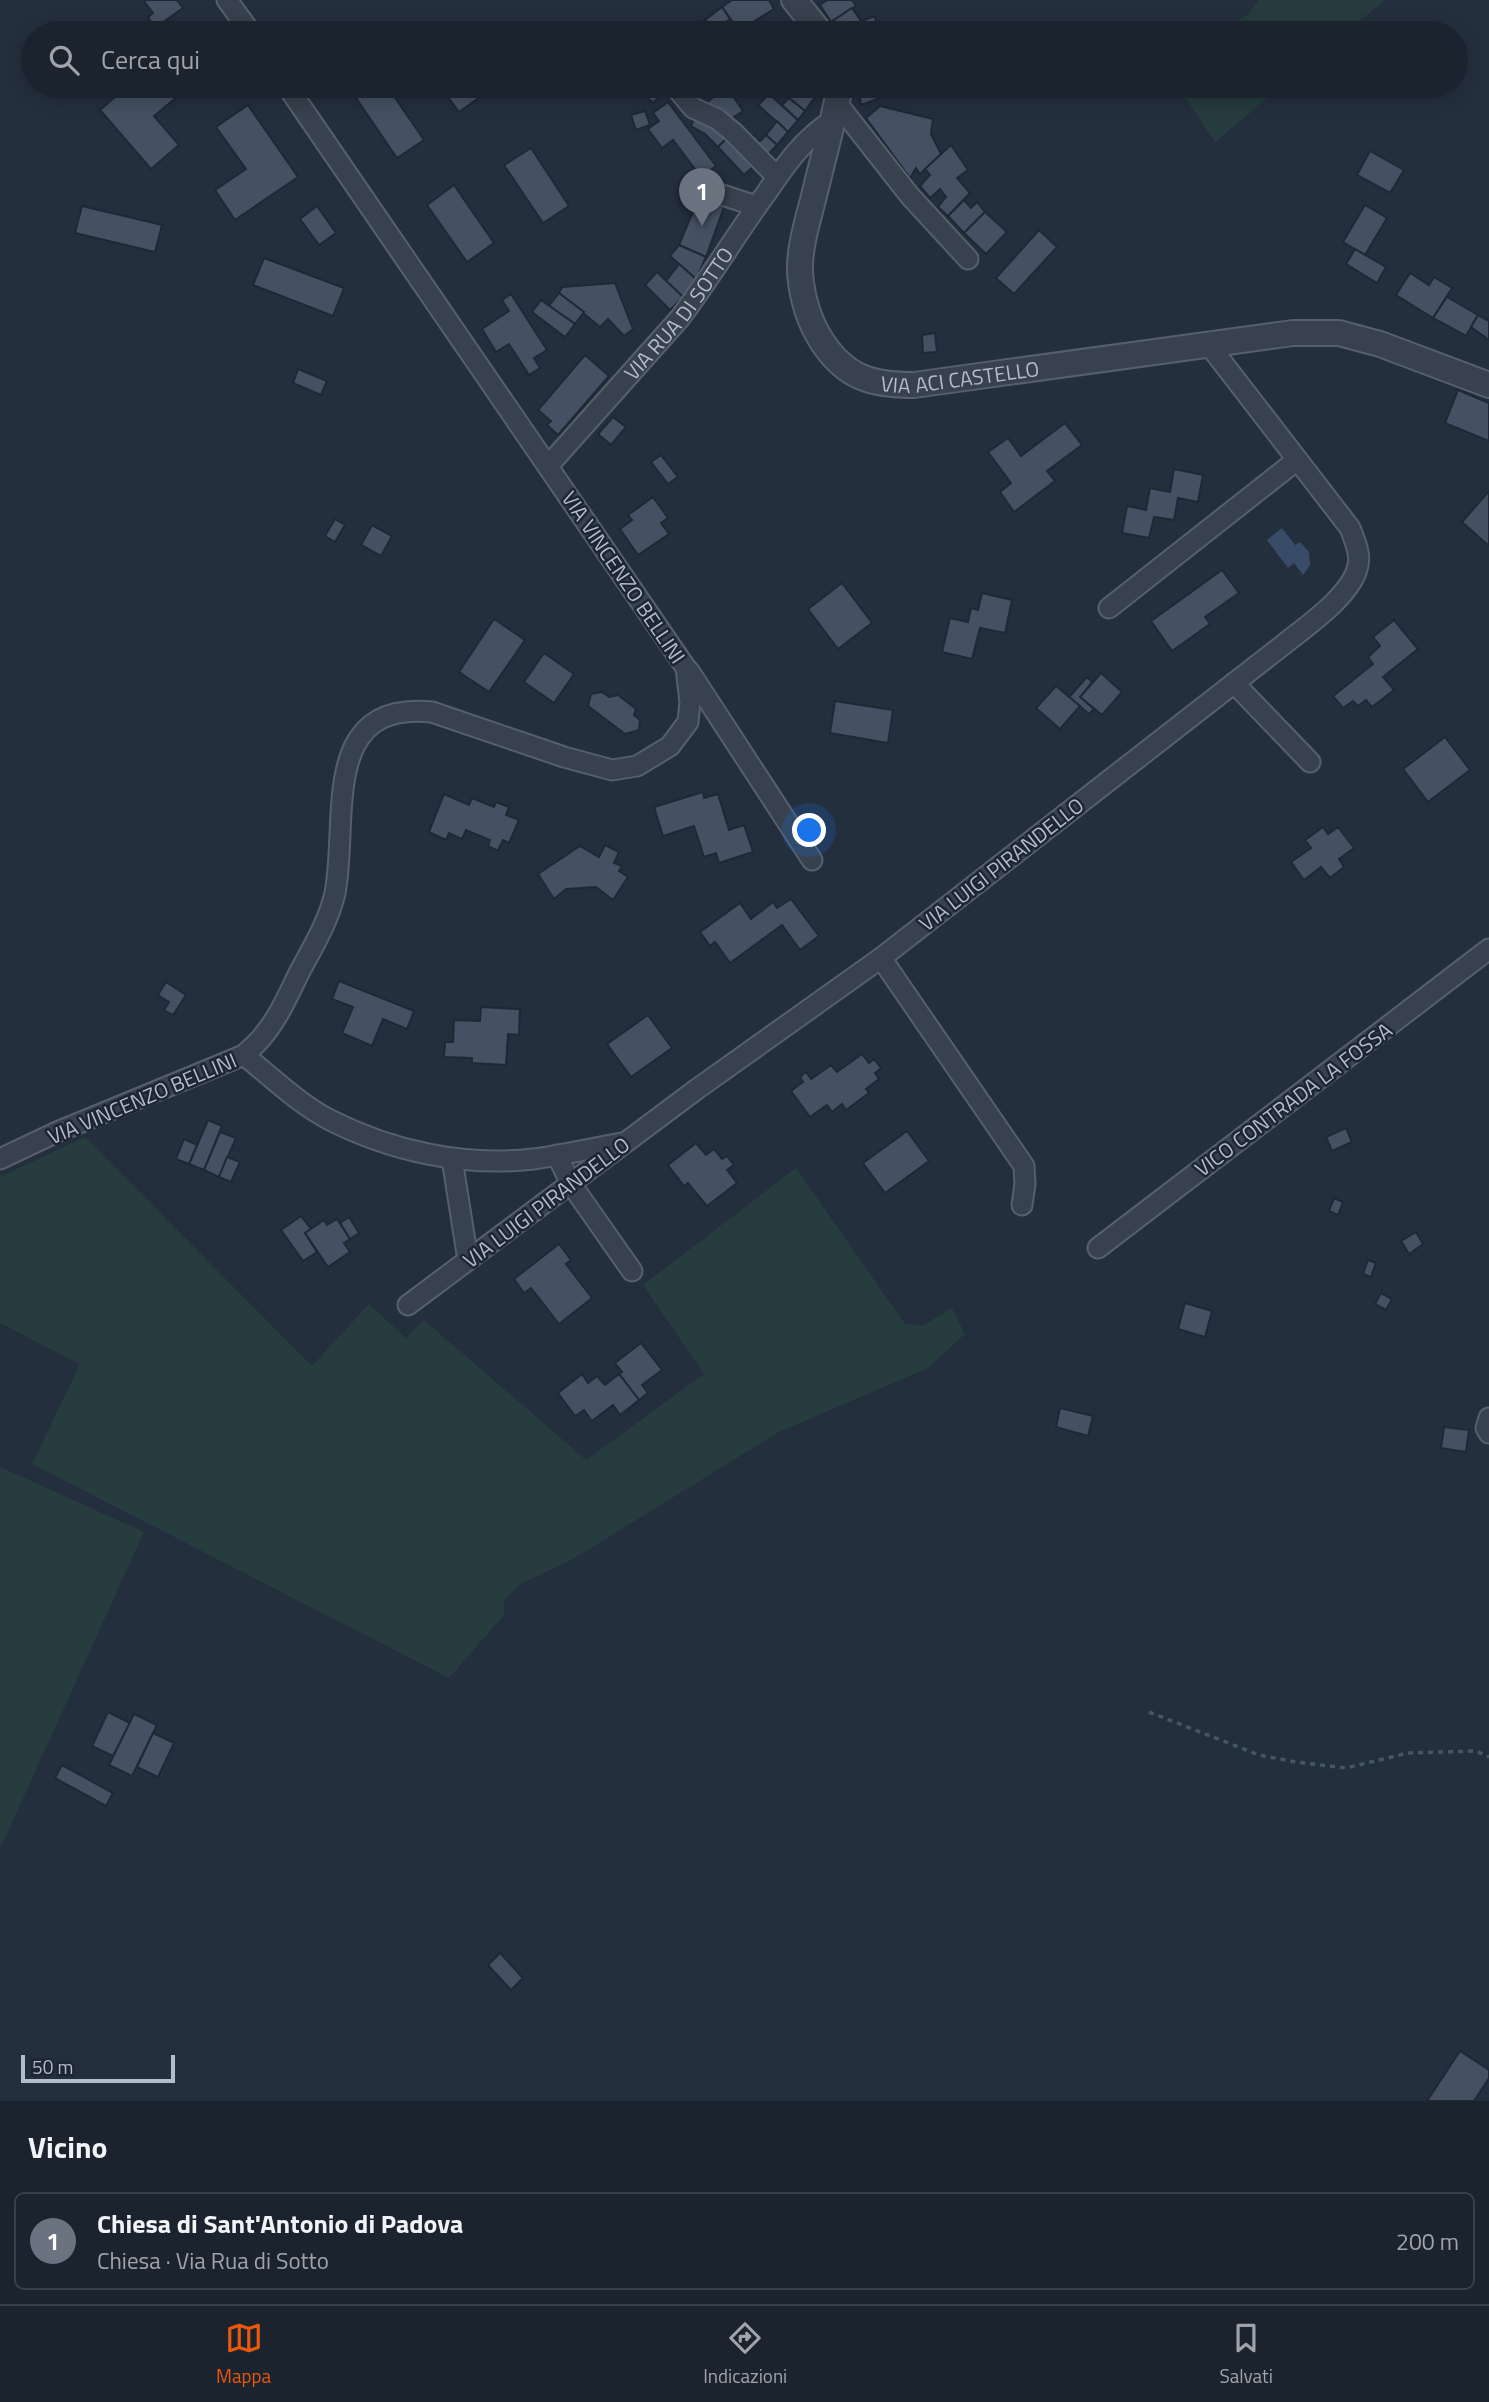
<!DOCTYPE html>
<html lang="it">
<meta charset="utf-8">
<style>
:root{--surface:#1b232e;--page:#242b36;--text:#f1f3f6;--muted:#a0a4aa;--line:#39404a;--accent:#ea580c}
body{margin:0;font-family:"Titillium Web",sans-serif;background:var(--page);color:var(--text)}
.scale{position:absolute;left:21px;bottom:18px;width:154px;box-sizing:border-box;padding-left:7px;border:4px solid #b4bcc9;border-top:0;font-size:19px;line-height:24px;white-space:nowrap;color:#b4bcc9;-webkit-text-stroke:5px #1d2633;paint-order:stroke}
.you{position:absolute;left:810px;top:831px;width:24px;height:24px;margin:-18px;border:5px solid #fff;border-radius:50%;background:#1a73e8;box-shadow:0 0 0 10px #1a73e833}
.badge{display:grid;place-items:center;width:46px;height:46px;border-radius:50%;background:var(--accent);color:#fff;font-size:23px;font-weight:700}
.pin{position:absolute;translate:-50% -58px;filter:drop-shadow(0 2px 4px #0008)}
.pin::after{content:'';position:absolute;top:37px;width:24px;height:21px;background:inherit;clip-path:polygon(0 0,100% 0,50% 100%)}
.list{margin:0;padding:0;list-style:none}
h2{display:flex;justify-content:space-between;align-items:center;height:91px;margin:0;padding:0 28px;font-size:30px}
h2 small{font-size:23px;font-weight:400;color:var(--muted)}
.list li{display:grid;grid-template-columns:46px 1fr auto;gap:21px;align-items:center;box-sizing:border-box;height:98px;margin:0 14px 14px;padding:0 14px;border:2px solid var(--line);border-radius:10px}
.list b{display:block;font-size:26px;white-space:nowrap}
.list p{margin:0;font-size:23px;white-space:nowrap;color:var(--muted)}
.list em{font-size:23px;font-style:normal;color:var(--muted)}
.icon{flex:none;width:38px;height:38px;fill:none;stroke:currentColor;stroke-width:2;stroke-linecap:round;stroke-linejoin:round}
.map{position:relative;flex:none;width:1489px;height:2101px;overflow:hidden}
.search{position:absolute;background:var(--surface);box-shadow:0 4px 18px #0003;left:21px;right:21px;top:21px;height:77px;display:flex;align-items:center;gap:18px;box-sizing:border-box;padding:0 24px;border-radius:38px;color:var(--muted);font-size:26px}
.sheet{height:203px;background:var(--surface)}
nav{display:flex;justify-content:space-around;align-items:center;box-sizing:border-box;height:98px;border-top:2px solid var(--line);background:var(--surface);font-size:19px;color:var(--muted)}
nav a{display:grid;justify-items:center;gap:4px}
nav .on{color:var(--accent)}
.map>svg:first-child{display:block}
</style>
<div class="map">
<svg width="1489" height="2101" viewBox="0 0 1489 2101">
<rect width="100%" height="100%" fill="#242f3e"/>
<g fill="#263c3f">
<polygon points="1259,0 1385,0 1345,33 1218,33 1247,15"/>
<polygon points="1186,86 1282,86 1215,142 1186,99"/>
<polygon points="85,1137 312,1366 369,1304 406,1338 424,1320 586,1460 704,1374 643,1285 796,1168 905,1324 922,1326 952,1308 965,1334 928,1368 779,1432 573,1559 519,1585 504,1600 504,1615 449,1678 32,1464 80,1364 0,1323 0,1177"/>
<polygon points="0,1467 144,1532 0,1849"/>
</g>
<polygon fill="#394c67" points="1282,528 1295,545 1300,542 1309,552 1310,565 1303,575 1294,563 1288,568 1267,540"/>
<g fill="#455162" stroke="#1f2835" stroke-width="2">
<polygon points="143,0 177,0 183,8 155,28 148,17 153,13"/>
<polygon points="732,0 769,0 774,9 739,31 722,7"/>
<polygon points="827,0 852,0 856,6 831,22 820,5"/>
<polygon points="722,7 730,19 714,30 705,20"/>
<polygon points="852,8 861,21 875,16 877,32 837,33 831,22"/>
<polygon points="705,20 714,30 718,33 697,33 693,29"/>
<polygon points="128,86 190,86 154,116 179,145 151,169 100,110"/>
<polygon points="374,86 387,86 424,140 397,158 356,98"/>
<polygon points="440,86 482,86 487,92 459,112"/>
<polygon points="524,86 548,86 533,97"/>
<polygon points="635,86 670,86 653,103"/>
<polygon points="802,86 822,87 805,111 789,98"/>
<polygon points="858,86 893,86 878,88 880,98 861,105"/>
<polygon points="727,87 743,111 726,122 707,102"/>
<polygon points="769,94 798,120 788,132 758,105"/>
<polygon points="789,98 805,111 798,120 782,105"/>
<polygon points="668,102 716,166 701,177 673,140 662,148 648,129 659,121 653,113"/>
<polygon points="248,105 298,177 235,220 215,190 246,169 216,127"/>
<polygon points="880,106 933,119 931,134 941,154 920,174 916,168 910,178 866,118"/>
<polygon points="645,111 650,125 636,130 631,115"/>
<polygon points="695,117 731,134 718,147 705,134 691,126"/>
<polygon points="777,121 788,132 777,145 766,135"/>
<polygon points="731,134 757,163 744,175 718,147"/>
<polygon points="754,135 760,141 766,135 777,145 765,158 747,142"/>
<polygon points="951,145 968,170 957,178 970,193 948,216 938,207 946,197 940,189 930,198 920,186 930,175 925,169"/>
<polygon points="531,148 569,206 543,223 504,165"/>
<polygon points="1370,151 1404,170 1390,193 1357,175"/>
<polygon points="454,185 494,243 467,262 427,205"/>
<polygon points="699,197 724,207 706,257 679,245"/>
<polygon points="964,200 971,208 977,202 985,212 964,233 948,216"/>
<polygon points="1365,205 1387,218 1365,255 1343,242"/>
<polygon points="82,206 162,225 155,252 75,233"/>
<polygon points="317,206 336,233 319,245 300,219"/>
<polygon points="985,212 1007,232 986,254 964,233"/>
<polygon points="1039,230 1057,247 1014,294 996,278"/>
<polygon points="679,245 706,257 696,279 670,256"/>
<polygon points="1355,249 1386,267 1377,283 1346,264"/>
<polygon points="264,258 344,288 333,316 253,285"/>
<polygon points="679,264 696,279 683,297 666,281"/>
<polygon points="657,272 683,297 670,310 645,285"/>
<polygon points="1410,273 1429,285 1434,277 1452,288 1433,318 1396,295"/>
<polygon points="615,283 633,329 624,336 608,319 600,327 559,293 562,287"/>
<polygon points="559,293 584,312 575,324 549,306"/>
<polygon points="511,294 547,350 534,358 540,368 529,375 509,344 496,352 482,329 509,311 502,300"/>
<polygon points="1447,297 1478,315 1466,336 1433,318"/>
<polygon points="541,300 575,324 565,337 532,312"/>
<polygon points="1478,315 1489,321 1489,340 1471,327"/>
<polygon points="935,333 937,352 923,353 922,335"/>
<polygon points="585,355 609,376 558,435 547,425 551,421 538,410"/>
<polygon points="298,369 327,381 321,395 293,383"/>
<polygon points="1458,390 1489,403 1489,441 1445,423"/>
<polygon points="613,417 626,427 611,445 598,434"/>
<polygon points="1065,423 1082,445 1047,471 1055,481 1014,512 1000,492 1011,483 988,452 1008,438 1021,456"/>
<polygon points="661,455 678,477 668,484 651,462"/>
<polygon points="1174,469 1203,475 1198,502 1178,498 1174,520 1154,517 1149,538 1122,533 1127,506 1146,510 1150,488 1170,492"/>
<polygon points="1489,491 1489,546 1462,522"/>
<polygon points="653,497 668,518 661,523 669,534 638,555 620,529 632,520 628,515"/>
<polygon points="335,519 345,525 335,542 325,536"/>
<polygon points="372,525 392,536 381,556 361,545"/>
<polygon points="1222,570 1239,593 1205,617 1210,624 1172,651 1151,621"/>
<polygon points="842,583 872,623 838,649 808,609"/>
<polygon points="982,593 1012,600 1005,633 980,628 972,659 942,652 950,618 968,622 971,608 978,610"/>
<polygon points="494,619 525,640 489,692 459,672"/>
<polygon points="1394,620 1418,649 1383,677 1394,690 1372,707 1366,700 1358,706 1353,701 1343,708 1333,696 1373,664 1368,657 1380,646 1373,637"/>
<polygon points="544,653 574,674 554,703 524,682"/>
<polygon points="1101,673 1122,692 1102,715 1080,697"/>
<polygon points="1087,677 1092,682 1080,697 1094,709 1089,714 1069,697"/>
<polygon points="1056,686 1080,706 1060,729 1036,708"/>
<polygon points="602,692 609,697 618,695 636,709 634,715 640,720 639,730 625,734 588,706 591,694"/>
<polygon points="835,701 893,710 888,743 830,733"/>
<polygon points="1445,737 1470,770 1428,802 1403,769"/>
<polygon points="703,792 704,798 718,794 729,830 744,825 753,852 719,863 716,853 704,857 694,826 663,836 654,807"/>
<polygon points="444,794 469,805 472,798 494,807 496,802 509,807 506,815 519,820 509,843 503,840 498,851 488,846 490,840 466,830 462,839 449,833 446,840 429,832"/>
<polygon points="1323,827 1328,834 1338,827 1354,848 1339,859 1344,867 1330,878 1321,867 1304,880 1291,862 1311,848 1305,840"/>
<polygon points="605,845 619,852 614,863 622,866 619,871 628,877 613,900 596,887 566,889 554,899 538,874 580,846 599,857"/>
<polygon points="791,899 819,936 800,950 782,925 730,963 715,942 710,946 700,932 740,903 751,919 773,902 777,908"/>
<polygon points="339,981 414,1011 407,1029 383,1019 372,1046 342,1033 353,1007 332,999"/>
<polygon points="166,982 186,995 173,1015 164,1010 169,1002 158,995"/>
<polygon points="481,1007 520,1009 519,1035 508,1034 506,1065 472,1063 472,1058 444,1057 445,1042 453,1042 454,1020 480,1021"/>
<polygon points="648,1015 672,1048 631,1077 607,1044"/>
<polygon points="862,1054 869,1063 874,1059 881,1068 875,1073 879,1079 866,1089 869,1093 846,1110 842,1104 832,1112 827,1105 810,1117 791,1091 803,1082 800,1077 806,1072 811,1079 831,1065 837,1072"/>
<polygon points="208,1120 222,1126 204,1170 189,1164"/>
<polygon points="1346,1128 1352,1142 1332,1151 1326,1137"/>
<polygon points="907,1131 929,1161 885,1193 863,1163"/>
<polygon points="220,1132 236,1138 219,1177 204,1170"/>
<polygon points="184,1139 197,1145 189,1164 176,1159"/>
<polygon points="696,1143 706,1155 714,1149 722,1159 727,1156 734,1165 727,1170 737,1183 707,1206 688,1183 684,1186 668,1165"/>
<polygon points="227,1157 240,1162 231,1182 219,1177"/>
<polygon points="1334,1198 1343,1202 1338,1215 1329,1211"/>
<polygon points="301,1216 311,1229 305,1233 317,1252 303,1261 281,1230"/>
<polygon points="349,1217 359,1233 350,1239 340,1223"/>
<polygon points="337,1219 350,1239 344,1243 350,1252 328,1267 305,1233 324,1220 327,1225"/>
<polygon points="1416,1232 1423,1244 1409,1254 1401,1241"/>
<polygon points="559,1244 571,1260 566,1264 592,1298 559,1324 531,1288 524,1293 514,1279"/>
<polygon points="1368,1260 1376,1263 1371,1277 1363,1274"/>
<polygon points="1381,1293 1392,1299 1386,1310 1375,1304"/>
<polygon points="1185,1303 1212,1311 1205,1337 1178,1329"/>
<polygon points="641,1343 662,1370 642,1385 648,1393 639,1400 619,1374 622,1372 615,1363"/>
<polygon points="582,1374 588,1383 597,1376 605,1385 619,1374 639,1400 620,1415 613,1405 592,1421 584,1410 575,1416 558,1393"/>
<polygon points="1060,1408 1093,1416 1088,1436 1056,1427"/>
<polygon points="1444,1427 1469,1430 1466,1452 1441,1448"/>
<polygon points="108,1712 130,1723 113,1756 92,1746"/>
<polygon points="134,1714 157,1725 132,1776 109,1765"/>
<polygon points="153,1733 174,1743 158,1777 137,1767"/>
<polygon points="62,1765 113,1793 106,1806 55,1778"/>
<polygon points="500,1953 523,1978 511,1990 488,1965"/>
<polygon points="1460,2051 1489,2070 1489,2078 1474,2101 1427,2101"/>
</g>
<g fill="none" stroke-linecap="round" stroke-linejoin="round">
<g stroke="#565f6c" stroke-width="23">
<g id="minor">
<polyline points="227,0 251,33"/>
<polyline points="678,90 693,108 717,119 734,133 777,177"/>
<polyline points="837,103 910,196 968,259"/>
<polyline points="707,190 756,206"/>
<path id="s1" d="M 548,466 L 680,318 C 711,277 737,233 767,192 C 786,164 804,138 833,120"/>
<polyline points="1109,608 1297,460"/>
<polyline points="689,671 812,860"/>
<polyline points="1234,683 1310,762"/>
<polyline points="881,958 1024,1166 1025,1184 1022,1205"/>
<path d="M 244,1055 C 271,1077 299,1104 330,1120 C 391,1151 464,1167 533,1159 C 563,1155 593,1148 622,1143"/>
<polyline points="557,1155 571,1184 632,1271"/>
<path d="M 0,1159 L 57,1132 L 244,1055 C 250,1049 258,1043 263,1036 C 279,1017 289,993 300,971 C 313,947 329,920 335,893 C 349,822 318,700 432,712 L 564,757 L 612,770 L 637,766 L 670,746 L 688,722 L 690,702 L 686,668 L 287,86"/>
<polyline points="452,1159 468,1260"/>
<polyline points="1098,1248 1489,949"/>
<path d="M 408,1305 L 697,1089 L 881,958 L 1283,645 C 1305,627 1353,595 1358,565 C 1361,553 1354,539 1350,528 L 1209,345"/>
<polyline points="1489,1418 1486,1428 1489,1433"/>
</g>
</g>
<g stroke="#565f6c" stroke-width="28">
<g id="tertiary">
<polyline points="794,0 821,33"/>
<path id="s2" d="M 840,86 C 833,124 822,162 813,200 C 807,223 799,249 800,273 C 802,298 809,322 823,343 C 847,379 874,385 914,385 L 1293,333 L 1339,333 L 1380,344 L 1489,385"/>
</g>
</g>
<polyline stroke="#44595c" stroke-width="3.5" stroke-dasharray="5 5" stroke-linecap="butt" points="1149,1712 1259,1755 1296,1762 1346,1768 1408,1753 1476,1751 1489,1757"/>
<use href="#minor" stroke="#38414e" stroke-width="19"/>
<use href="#tertiary" stroke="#38414e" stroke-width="24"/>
</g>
<g text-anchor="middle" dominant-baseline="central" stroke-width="5" stroke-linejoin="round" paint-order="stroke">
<g font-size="21" fill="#b4bcc9" stroke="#1d2633">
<text stroke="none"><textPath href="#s1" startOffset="201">VIA RUA DI SOTTO</textPath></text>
<text stroke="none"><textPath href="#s2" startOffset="418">VIA ACI CASTELLO</textPath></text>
<text transform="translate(624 577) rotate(56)">VIA VINCENZO BELLINI</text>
<text transform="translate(1001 864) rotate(-38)">VIA LUIGI PIRANDELLO</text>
<text transform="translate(142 1098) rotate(-23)">VIA VINCENZO BELLINI</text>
<text transform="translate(1293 1099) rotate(-37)">VICO CONTRADA LA FOSSA</text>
<text transform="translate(546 1202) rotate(-37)">VIA LUIGI PIRANDELLO</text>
</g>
</g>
</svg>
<div class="scale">50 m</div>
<div class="you"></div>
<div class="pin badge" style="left:702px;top:226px;background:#6b7280">1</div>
<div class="search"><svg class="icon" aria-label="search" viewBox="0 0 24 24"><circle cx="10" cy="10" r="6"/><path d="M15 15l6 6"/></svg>Cerca qui</div>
</div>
<section class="sheet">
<h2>Vicino<small></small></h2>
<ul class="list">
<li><span class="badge" style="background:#6b7280">1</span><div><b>Chiesa di Sant'Antonio di Padova</b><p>Chiesa · Via Rua di Sotto</p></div><em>200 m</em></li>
</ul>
</section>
<nav>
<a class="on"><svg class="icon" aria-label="map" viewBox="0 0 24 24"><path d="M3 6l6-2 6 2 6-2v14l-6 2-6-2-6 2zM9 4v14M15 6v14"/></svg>Mappa</a>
<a><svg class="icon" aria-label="directions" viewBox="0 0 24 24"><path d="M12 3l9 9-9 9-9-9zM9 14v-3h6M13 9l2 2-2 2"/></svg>Indicazioni</a>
<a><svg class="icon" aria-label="saved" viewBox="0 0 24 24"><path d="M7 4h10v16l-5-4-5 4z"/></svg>Salvati</a>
</nav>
